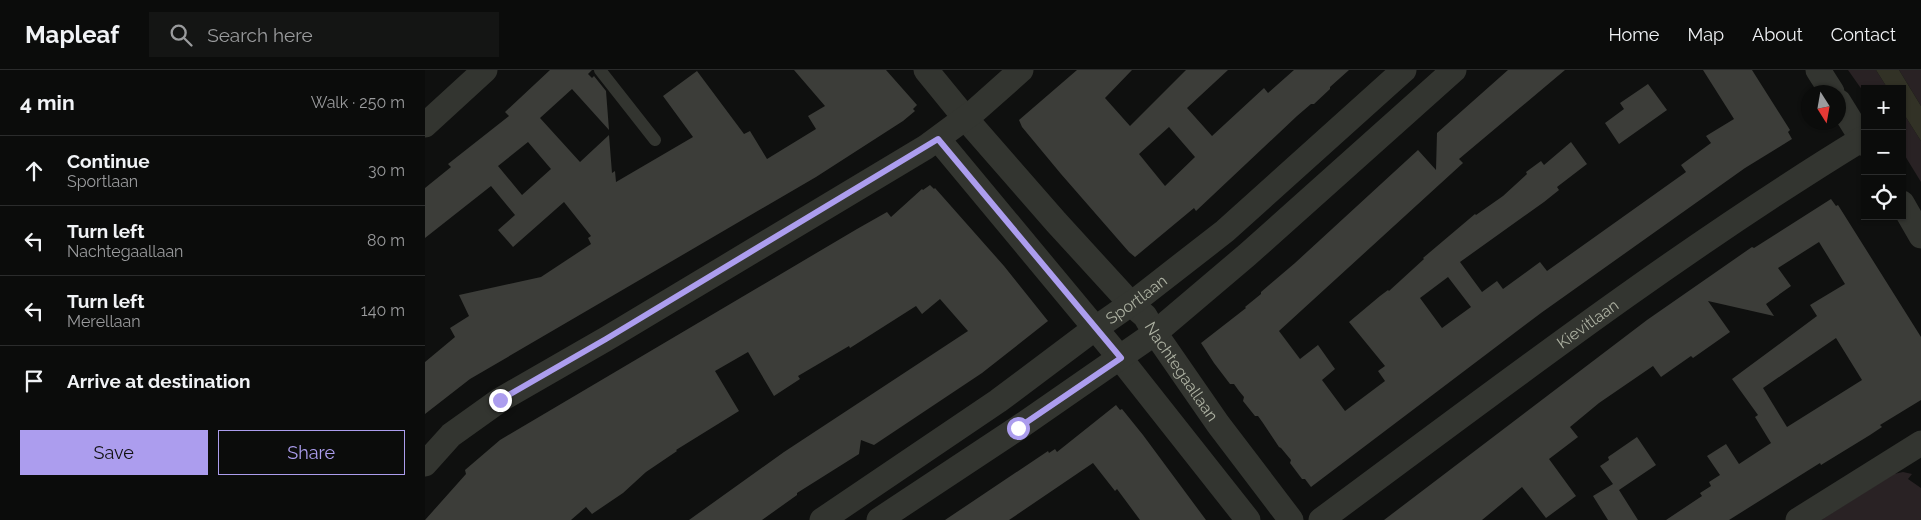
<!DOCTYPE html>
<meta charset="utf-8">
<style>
:root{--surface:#0b0c0b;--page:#141514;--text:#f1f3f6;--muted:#9a9b9d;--line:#2b2c2c;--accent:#ac9dee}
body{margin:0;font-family:Raleway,sans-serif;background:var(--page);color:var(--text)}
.controls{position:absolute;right:15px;top:15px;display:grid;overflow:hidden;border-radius:0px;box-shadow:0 1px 4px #0004}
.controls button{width:45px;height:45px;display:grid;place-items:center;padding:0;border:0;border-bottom:1px solid var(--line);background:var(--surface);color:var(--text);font:25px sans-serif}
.compass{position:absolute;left:1376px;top:15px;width:45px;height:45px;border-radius:50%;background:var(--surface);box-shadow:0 1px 4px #0004;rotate:169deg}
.stop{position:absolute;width:15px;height:15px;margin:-11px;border:4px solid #ac9dee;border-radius:50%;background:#fff}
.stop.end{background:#ac9dee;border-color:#fff;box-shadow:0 1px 5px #0008}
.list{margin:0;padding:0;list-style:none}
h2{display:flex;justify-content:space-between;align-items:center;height:65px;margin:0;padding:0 20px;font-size:21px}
h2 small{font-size:16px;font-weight:400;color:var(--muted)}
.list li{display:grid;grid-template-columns:32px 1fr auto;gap:15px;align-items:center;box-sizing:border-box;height:70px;padding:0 20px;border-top:1px solid var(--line)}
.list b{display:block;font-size:19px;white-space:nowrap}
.list p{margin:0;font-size:16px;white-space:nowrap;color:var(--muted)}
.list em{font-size:16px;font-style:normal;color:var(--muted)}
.actions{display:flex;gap:10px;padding:15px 20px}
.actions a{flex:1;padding:11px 0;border:1px solid var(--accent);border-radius:0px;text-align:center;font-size:18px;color:var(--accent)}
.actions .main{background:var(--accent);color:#111}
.icon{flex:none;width:28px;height:28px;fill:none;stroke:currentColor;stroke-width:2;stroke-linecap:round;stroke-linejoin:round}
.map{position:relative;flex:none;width:1496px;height:450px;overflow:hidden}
header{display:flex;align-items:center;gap:30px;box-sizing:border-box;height:70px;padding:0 25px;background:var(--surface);border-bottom:1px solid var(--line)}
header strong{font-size:24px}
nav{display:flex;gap:28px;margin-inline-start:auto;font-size:18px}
.search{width:350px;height:45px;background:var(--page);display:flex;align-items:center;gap:12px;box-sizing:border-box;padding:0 18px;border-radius:0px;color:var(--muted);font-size:19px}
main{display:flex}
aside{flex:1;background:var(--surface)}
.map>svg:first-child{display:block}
</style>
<header>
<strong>Mapleaf</strong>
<div class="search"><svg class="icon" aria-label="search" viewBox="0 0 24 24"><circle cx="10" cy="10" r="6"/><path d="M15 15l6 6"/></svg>Search here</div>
<nav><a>Home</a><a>Map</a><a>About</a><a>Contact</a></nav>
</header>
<main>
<aside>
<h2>4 min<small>Walk · 250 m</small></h2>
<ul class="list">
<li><svg class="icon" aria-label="ahead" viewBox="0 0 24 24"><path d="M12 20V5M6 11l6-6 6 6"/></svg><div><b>Continue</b><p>Sportlaan</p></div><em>30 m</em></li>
<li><svg class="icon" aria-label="left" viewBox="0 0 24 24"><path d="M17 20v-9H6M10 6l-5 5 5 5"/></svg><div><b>Turn left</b><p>Nachtegaallaan</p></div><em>80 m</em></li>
<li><svg class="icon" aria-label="left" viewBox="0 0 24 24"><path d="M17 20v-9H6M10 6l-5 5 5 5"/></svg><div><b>Turn left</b><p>Merellaan</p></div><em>140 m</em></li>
<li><svg class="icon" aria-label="arrive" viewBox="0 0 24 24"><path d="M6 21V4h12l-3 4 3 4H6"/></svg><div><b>Arrive at destination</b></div></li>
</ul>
<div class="actions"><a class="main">Save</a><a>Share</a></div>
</aside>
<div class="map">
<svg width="1496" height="450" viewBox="0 0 1496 450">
<rect width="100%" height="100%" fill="#0f100f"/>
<g fill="#292224">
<polygon points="1423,0 1451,0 1463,19 1440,19 1440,24"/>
<polygon points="1474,0 1496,0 1496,36"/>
<polygon points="1477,41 1496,71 1496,112 1477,81"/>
<polygon points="1478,402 1487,404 1483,409 1496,418 1496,450 1396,450 1469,404"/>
</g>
<polygon fill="#323226" points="1451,0 1474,0 1496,36 1496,71 1477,41 1477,19 1463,19"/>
<g fill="#3c3d39" fill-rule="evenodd">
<path d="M 125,0 L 167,0 L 163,4 L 167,8 L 169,6 L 181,21 L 184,60 L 147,19 L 115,48 L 155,92 L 184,65 L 187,103 L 190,101 L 191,112 L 268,67 L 238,26 L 272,1 L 319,64 L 325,61 L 342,89 L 391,59 L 383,46 L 400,36 L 369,0 L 461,0 L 492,35 L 488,39 L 490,41 L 478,51 L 391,107 L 45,309 L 0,344 L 0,292 L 30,267 L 25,258 L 44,246 L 34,225 L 116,207 L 166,174 L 163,168 L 166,166 L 139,132 L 88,177 L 73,160 L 90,145 L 66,116 L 0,168 L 0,118 L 26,97 L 23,94 L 84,46 L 80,42 ZM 103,72 L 126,99 L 97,125 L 73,96 Z"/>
<path d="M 652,0 L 707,0 L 680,28 L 705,56 L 761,0 L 803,0 L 762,38 L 787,66 L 839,18 L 843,23 L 869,0 L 924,0 L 905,17 L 905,19 L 889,34 L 886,34 L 872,46 L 771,141 L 769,138 L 710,187 L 704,182 L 636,104 L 597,57 L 594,50 ZM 744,57 L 770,87 L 740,116 L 714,84 Z"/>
<path d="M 1083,0 L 1140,0 L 1034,89 L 1038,93 L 854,261 L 875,289 L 893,275 L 910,299 L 897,310 L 920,341 L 960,311 L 953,301 L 960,296 L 924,252 L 955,226 L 963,220 L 964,221 L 999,189 L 998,188 L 1050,144 L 1051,145 L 1078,126 L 1102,104 L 1101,102 L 1116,91 L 1119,95 L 1146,72 L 1162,94 L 1132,117 L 1134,120 L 1119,132 L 1035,192 L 1057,222 L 1072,211 L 1078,219 L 1115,192 L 1122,201 L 1261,102 L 1256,95 L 1286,73 L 1281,66 L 1309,49 L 1278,0 L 1327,0 L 1365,60 L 1363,62 L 1367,69 L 1320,98 L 1116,243 L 886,417 L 880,409 L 877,409 L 865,393 L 866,390 L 856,378 L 854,377 L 838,353 L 833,346 L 830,346 L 818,331 L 819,327 L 814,321 L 809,314 L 805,314 L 789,293 L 776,273 L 821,238 L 820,237 L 836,224 L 836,222 L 870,193 L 993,80 L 1011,100 L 1012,63 ZM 1023,207 L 1046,237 L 1017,258 L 995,228 Z"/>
<polygon points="1223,14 1242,40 1194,74 1180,53 1199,39 1195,33"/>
<polygon points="505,115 509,119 510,118 579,196 623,251 557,303 449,375 436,370 434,384 372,423 372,425 337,450 264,450 359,382 543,261 515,229 497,244 491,236 425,278 424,276 373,306 375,309 349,326 323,282 290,301 314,341 251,380 252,381 221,402 198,423 167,444 161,437 146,450 0,450 41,404 40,400 75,370 432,159 462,142 466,147 497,119 498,120"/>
<path d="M 1406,129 L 1411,136 L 1413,135 L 1496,267 L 1496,330 L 1455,355 L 1457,357 L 1445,365 L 1396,395 L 1395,393 L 1304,450 L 1241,450 L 1277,426 L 1275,423 L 1286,416 L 1284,412 L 1295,405 L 1282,386 L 1301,374 L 1314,394 L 1346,373 L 1330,347 L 1333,345 L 1307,309 L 1392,246 L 1385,235 L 1420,214 L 1394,172 L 1353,198 L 1366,216 L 1341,234 L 1349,246 L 1283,231 L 1305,262 L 1268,288 L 1266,286 L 1236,307 L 1228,296 L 1174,333 L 1145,357 L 1153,367 L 1124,389 L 1151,426 L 1121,448 L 1097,417 L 1057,450 L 959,450 L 1222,250 L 1327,177 L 1329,178 ZM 1411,268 L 1437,310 L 1362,357 L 1338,318 Z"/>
<polygon points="691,335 695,340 697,339 718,365 781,450 715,450 692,419 690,421 668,393 584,450 520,450 623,381 624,383 630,379 632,382"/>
<polygon points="1212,367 1231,395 1194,420 1213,450 1183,450 1168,426 1188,414 1175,396 1184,390 1183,387"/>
</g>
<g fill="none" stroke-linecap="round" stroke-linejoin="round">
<polyline stroke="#333530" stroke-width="12" points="175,0 230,70"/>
<g stroke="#333530" stroke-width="25">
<path id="s1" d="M 501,0 L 541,49 L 631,152 L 706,234 L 720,246 L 730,263 L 793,354 L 866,450"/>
<polyline points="1393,0 1407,22"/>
<polyline points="1414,32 1440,74"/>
<polyline points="0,55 60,0"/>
<polyline points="513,69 695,288 823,450"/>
<polyline points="1477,133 1496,166"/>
<polyline points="0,394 26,365 75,330 181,269 501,77 551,40 596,0"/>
<path id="s2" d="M 397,450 L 573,331 L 661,265 L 714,228 L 800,161 L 979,0"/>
<polyline points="454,450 593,358 730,263 822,185 1029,0"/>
<path id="s3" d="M 896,450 C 1073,319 1249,184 1437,69"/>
<polyline points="1373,450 1496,373"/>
</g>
</g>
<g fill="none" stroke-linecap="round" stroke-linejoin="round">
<polyline stroke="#ac9dee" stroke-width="6" points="75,330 181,269 513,69 696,288 593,358"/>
</g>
<g text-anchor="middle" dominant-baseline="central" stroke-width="5" stroke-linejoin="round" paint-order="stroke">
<g font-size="16" fill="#acb0a1" stroke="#0a0b0a">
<text stroke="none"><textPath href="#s2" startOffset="384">Sportlaan</textPath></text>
<text stroke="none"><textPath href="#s3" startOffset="331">Kievitlaan</textPath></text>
<text stroke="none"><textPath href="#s1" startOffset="396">Nachtegaallaan</textPath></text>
</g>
</g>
</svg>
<div class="controls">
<button>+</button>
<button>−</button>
<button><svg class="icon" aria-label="locate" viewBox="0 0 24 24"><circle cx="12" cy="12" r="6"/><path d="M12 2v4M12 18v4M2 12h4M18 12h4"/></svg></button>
</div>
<svg class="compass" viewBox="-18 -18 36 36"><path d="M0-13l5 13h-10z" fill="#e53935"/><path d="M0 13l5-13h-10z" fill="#9a9b9d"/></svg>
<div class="stop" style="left:593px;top:358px"></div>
<div class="stop end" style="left:75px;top:330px"></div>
</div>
</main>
